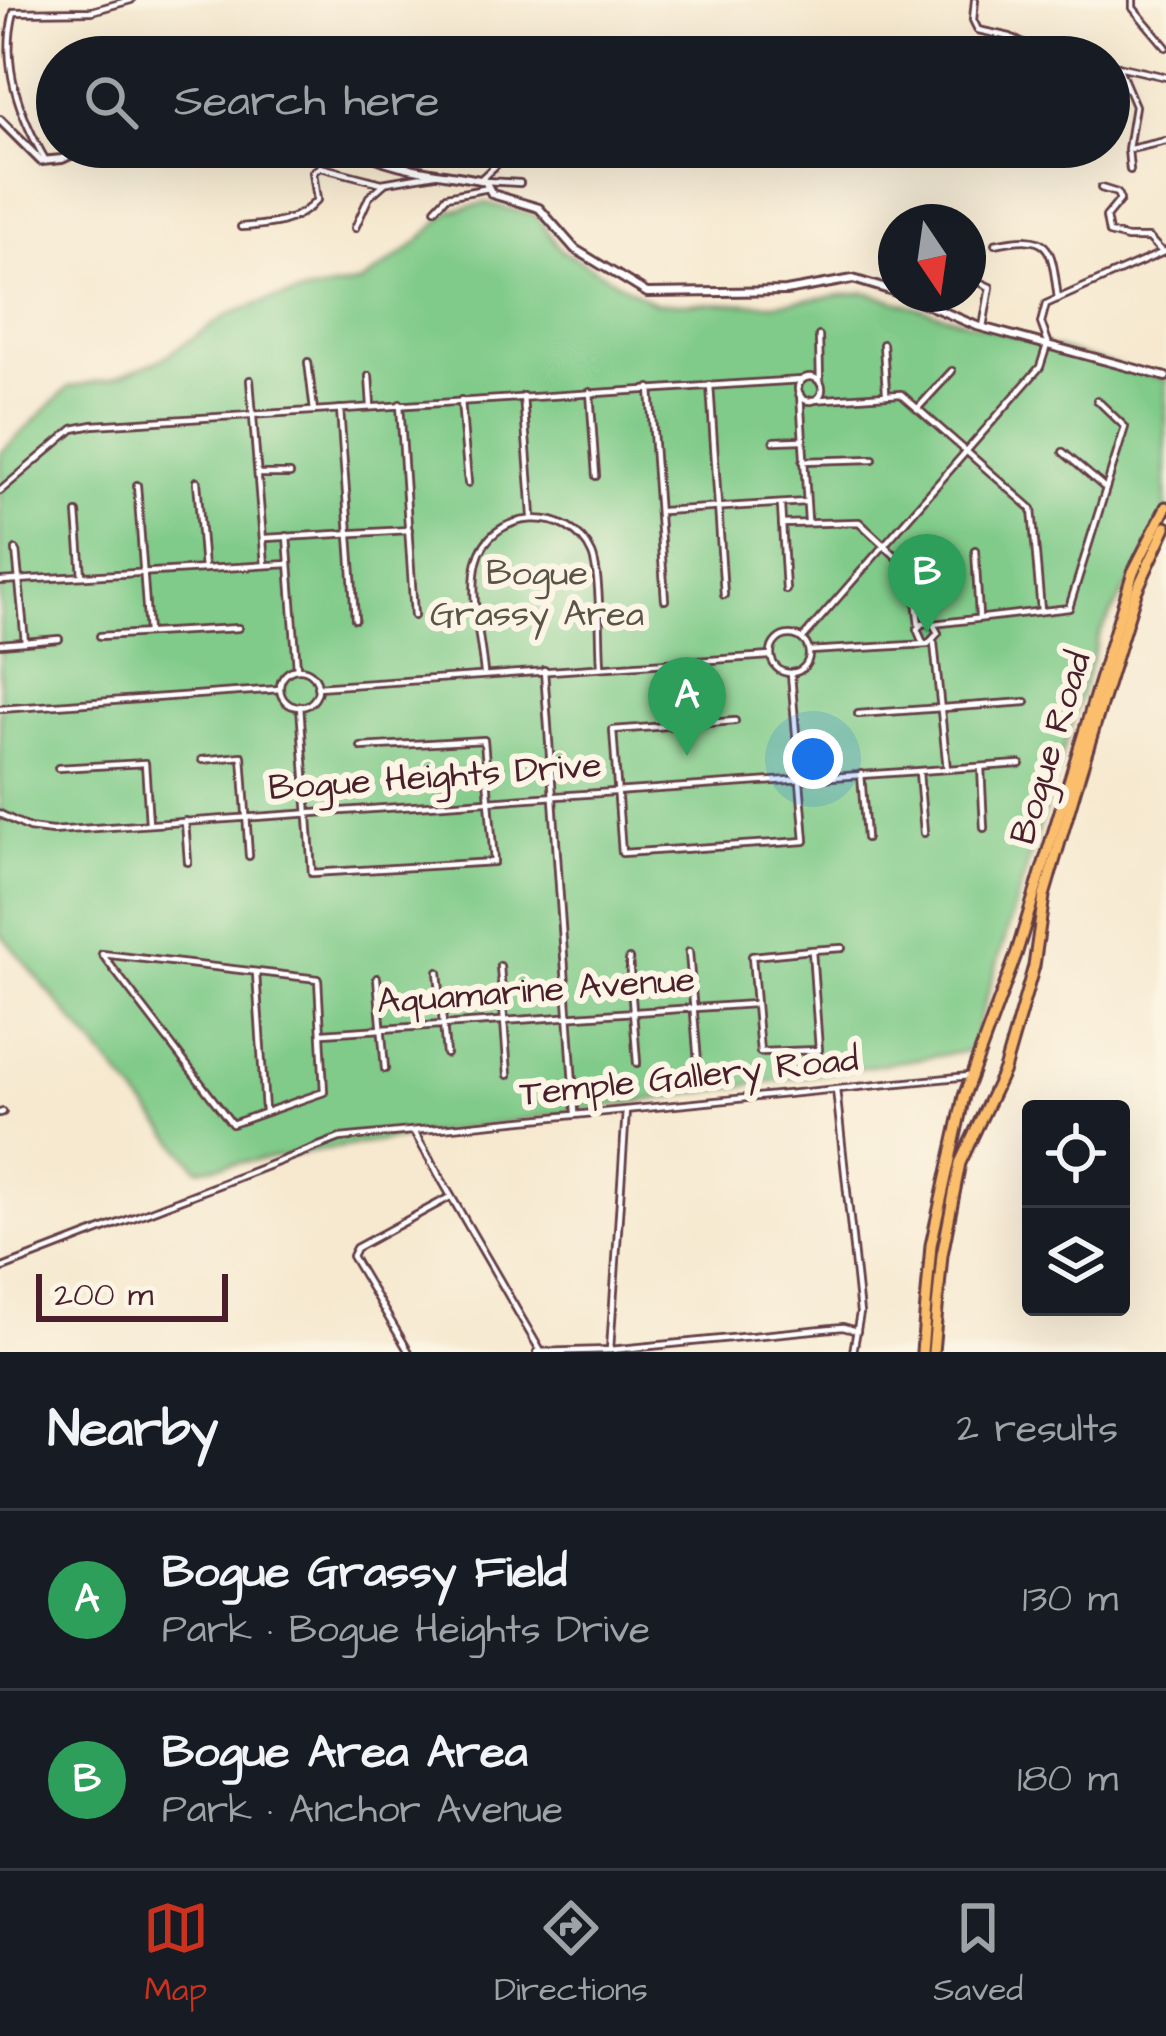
<!DOCTYPE html>
<meta charset="utf-8">
<style>
:root{--surface:#171b24;--page:#20242c;--text:#f1f3f6;--muted:#9ea1a6;--line:#363941;--accent:#c8321e}
body{margin:0;font-family:"Architects Daughter",sans-serif;background:var(--page);color:var(--text)}
.controls{position:absolute;right:36px;bottom:36px;display:grid;overflow:hidden;border-radius:12px;box-shadow:0 12px 48px #0002}
.controls button{width:108px;height:108px;display:grid;place-items:center;padding:0;border:0;border-bottom:3px solid var(--line);background:var(--surface);color:var(--text);font:60px sans-serif}
.compass{position:absolute;left:878px;top:204px;width:108px;height:108px;border-radius:50%;background:var(--surface);box-shadow:0 12px 48px #0002;rotate:167deg}
.scale{position:absolute;left:36px;bottom:30px;width:192px;box-sizing:border-box;padding-left:12px;border:6px solid #4a1f2b;border-top:0;font-size:33px;line-height:42px;white-space:nowrap;color:#4a1f2b;-webkit-text-stroke:9px #fcf5e5;paint-order:stroke}
.you{position:absolute;left:813px;top:759px;width:42px;height:42px;margin:-30px;border:9px solid #fff;border-radius:50%;background:#1a73e8;box-shadow:0 0 0 18px #1a73e833}
.badge{display:grid;place-items:center;width:78px;height:78px;border-radius:50%;background:var(--accent);color:#fff;font-size:39px;font-weight:700}
.pin{position:absolute;translate:-50% -99px;filter:drop-shadow(0 3px 6px #0008)}
.pin::after{content:'';position:absolute;top:63px;width:42px;height:36px;background:inherit;clip-path:polygon(0 0,100% 0,50% 100%)}
.list{margin:0;padding:0;list-style:none}
h2{display:flex;justify-content:space-between;align-items:center;height:156px;margin:0;padding:0 48px;font-size:51px}
h2 small{font-size:39px;font-weight:400;color:var(--muted)}
.list li{display:grid;grid-template-columns:78px 1fr auto;gap:36px;align-items:center;box-sizing:border-box;height:180px;padding:0 48px;border-top:3px solid var(--line)}
.list b{display:block;font-size:45px;white-space:nowrap}
.list p{margin:0;font-size:39px;white-space:nowrap;color:var(--muted)}
.list em{font-size:39px;font-style:normal;color:var(--muted)}
.icon{flex:none;width:66px;height:66px;fill:none;stroke:currentColor;stroke-width:2;stroke-linecap:round;stroke-linejoin:round}
.map{position:relative;flex:none;width:1166px;height:1352px;overflow:hidden}
.search{position:absolute;background:var(--surface);box-shadow:0 12px 48px #0002;left:36px;right:36px;top:36px;height:132px;display:flex;align-items:center;gap:30px;box-sizing:border-box;padding:0 42px;border-radius:66px;color:var(--muted);font-size:45px}
.sheet{height:516px;background:var(--surface)}
nav{display:flex;justify-content:space-around;align-items:center;box-sizing:border-box;height:168px;border-top:3px solid var(--line);background:var(--surface);font-size:33px;color:var(--muted)}
nav a{display:grid;justify-items:center;gap:6px}
nav .on{color:var(--accent)}
.map>svg:first-child{display:block}
</style>
<div class="map">
<svg width="1166" height="1352" viewBox="0 0 1166 1352">
<rect width="100%" height="100%" fill="#fcf5e5"/>
<filter id="ink" filterUnits="userSpaceOnUse"><feTurbulence type="fractalNoise" baseFrequency=".00833" numOctaves="2"/><feDisplacementMap in="SourceGraphic" scale="24" xChannelSelector="R" yChannelSelector="G"/><feConvolveMatrix kernelMatrix="1 2 1 2 8 2 1 2 1" color-interpolation-filters="sRGB"/></filter>
<filter id="wash" filterUnits="userSpaceOnUse"><feTurbulence type="fractalNoise" baseFrequency=".004" numOctaves="4" result="noise"/><feDisplacementMap in="SourceGraphic" scale="48" xChannelSelector="R" yChannelSelector="G"/><feGaussianBlur stdDeviation="2.7" result="paint"/><feColorMatrix in="noise" values="0 0 0 0 0 0 0 0 0 0 0 0 0 0 0 0 0 1.4 0 .05"/><feComposite in="paint" operator="in"/></filter>
<g filter="url(#wash)">
<rect width="100%" height="100%" fill="#f6e9d0"/>
<polygon fill="#80cb89" stroke="#65755a" stroke-width="3" points="486,203 535,215 561,250 654,303 774,304 865,292 1166,380 1166,521 1100,633 970,1051 198,1169 0,933 0,454 69,387 111,379 158,361 229,314 273,299 361,283 412,247 450,211"/>
</g>
<g filter="url(#ink)">
<g fill="none" stroke-linecap="round" stroke-linejoin="round">
<g stroke="#643d44" stroke-width="10">
<g id="minor">
<polyline points="975,0 973,20 978,30 1010,37 1047,57"/>
<polyline points="1133,0 1133,8 1166,47"/>
<polyline points="994,57 1000,50 1022,43"/>
<polyline points="1109,64 1166,77"/>
<polyline points="1118,66 1135,106 1128,149 1130,170"/>
<polyline points="1130,149 1166,141"/>
<path d="M 46,161 C 20,116 0,65 14,12 L 92,11 L 131,0"/>
<polyline points="481,179 513,149"/>
<polyline points="485,181 520,183"/>
<polyline points="1101,188 1117,193 1120,200 1106,217 1109,233 1127,238 1149,238 1162,252"/>
<polyline points="435,209 447,196 489,188"/>
<path d="M 241,227 C 270,225 297,223 317,200 L 313,172 L 320,167 L 382,183 L 435,174"/>
<polyline points="355,228 369,197 385,183"/>
<path d="M 995,244 C 1053,232 1051,247 1058,299"/>
<polyline points="968,277 990,287 983,327"/>
<polyline points="819,336 820,383"/>
<polyline points="883,344 886,392"/>
<polyline points="308,362 314,411"/>
<polyline points="369,376 371,406"/>
<circle cx="810" cy="389" r="12"/>
<polyline points="250,380 265,565"/>
<polyline points="710,385 724,595"/>
<polyline points="650,388 665,600"/>
<polyline points="590,392 596,476"/>
<polyline points="800,394 808,521"/>
<polyline points="523,396 532,516"/>
<polyline points="461,400 468,483"/>
<polyline points="812,400 901,394 1032,509 1041,611"/>
<polyline points="400,404 414,616"/>
<polyline points="340,409 355,619"/>
<polyline points="917,409 952,371"/>
<polyline points="774,441 801,440"/>
<polyline points="1063,452 1104,487"/>
<polyline points="803,461 873,459"/>
<polyline points="258,474 290,474"/>
<polyline points="197,481 204,569"/>
<polyline points="137,485 148,633"/>
<polyline points="0,491 73,429 93,425 802,380"/>
<polyline points="781,506 786,590"/>
<polyline points="662,511 806,502"/>
<polyline points="77,513 82,576"/>
<polyline points="782,524 859,522 913,572 919,626"/>
<polyline points="287,536 297,669"/>
<polyline points="265,538 409,530"/>
<polyline points="16,550 25,642"/>
<polyline points="975,550 979,616"/>
<polyline points="0,581 289,564"/>
<polyline points="933,624 1069,608 1125,427 1097,400"/>
<circle cx="790" cy="654" r="19"/>
<polyline points="100,636 238,628"/>
<polyline points="802,639 1040,367 1048,342 1041,323 1046,304 1166,251"/>
<polyline points="934,643 947,769"/>
<polyline points="0,644 59,639"/>
<polyline points="809,651 928,644 938,633 933,624 923,623 917,629 923,643"/>
<circle cx="299" cy="688" r="19"/>
<polyline points="544,670 575,1113"/>
<path d="M 484,673 C 481,639 469,595 477,562 C 490,508 571,505 592,554 C 601,575 599,638 601,665"/>
<polyline points="317,687 770,656"/>
<polyline points="300,706 312,873 494,862 484,740 361,747"/>
<polyline points="0,709 280,689"/>
<polyline points="858,714 1026,702"/>
<polyline points="735,721 613,730 622,853 805,841 791,674"/>
<polyline points="202,760 242,756 249,856"/>
<polyline points="981,767 984,828"/>
<polyline points="58,768 145,763 149,823"/>
<polyline points="919,772 924,833"/>
<polyline points="861,774 866,838"/>
<polyline points="0,814 29,828 52,831 1020,764"/>
<polyline points="185,821 188,862"/>
<polygon points="812,950 819,1050 760,1052 752,956"/>
<polyline points="812,950 842,948"/>
<polyline points="689,952 698,1063"/>
<polygon points="102,954 318,979 324,1092 232,1124"/>
<polyline points="629,959 637,1063"/>
<polyline points="500,966 508,1075"/>
<polyline points="438,972 446,1054"/>
<polyline points="256,973 265,1111"/>
<polyline points="377,978 385,1069"/>
<polyline points="323,1033 754,1004"/>
<polyline points="836,1089 860,1313 853,1352"/>
<polyline points="0,1113 3,1112"/>
<polyline points="414,1132 540,1350"/>
<polyline points="0,1269 340,1138 969,1076"/>
<polyline points="610,1350 626,1110"/>
<polyline points="409,1352 352,1256 356,1248 450,1197"/>
<polyline points="537,1352 610,1350 843,1327 857,1331"/>
</g>
</g>
<g stroke="#643d44" stroke-width="12">
<g id="tertiary">
<polyline points="0,120 41,161 62,159 88,147"/>
<path d="M 355,147 C 391,171 443,172 485,181 L 492,194 L 539,208 L 575,249 L 647,293 L 786,291 L 853,279 L 896,292"/>
<polyline points="902,294 977,326 1166,377"/>
</g>
</g>
<g stroke="#643d44" stroke-width="15">
<g id="primary">
<polyline points="922,1352 931,1245 964,1096 1016,955 1133,572 1166,507"/>
<polyline points="933,1352 942,1255 960,1163 1004,1070 1034,966 1044,896 1079,777 1136,592 1166,527"/>
</g>
</g>
<use href="#minor" stroke="#fff" stroke-width="4.5"/>
<use href="#tertiary" stroke="#fff" stroke-width="6"/>
<use href="#primary" stroke="#fabe6d" stroke-width="9"/>
</g>
</g>
<g text-anchor="middle" dominant-baseline="central" stroke-width="12" stroke-linejoin="round" paint-order="stroke">
<g font-size="36" fill="#5a5347" stroke="#fcf5e5">
<text x="537" y="573">Bogue<tspan x="537" dy="41">Grassy Area</tspan></text>
</g>
<g font-size="36" fill="#4a1f2b" stroke="#fcf5e5">
<text transform="translate(1051 748) rotate(-73)">Bogue Road</text>
<text transform="translate(435 777) rotate(-4)">Bogue Heights Drive</text>
<text transform="translate(536 991) rotate(-4)">Aquamarine Avenue</text>
<text transform="translate(689 1077) rotate(-6)">Temple Gallery Road</text>
</g>
</g>
</svg>
<div class="controls">
<button><svg class="icon" aria-label="locate" viewBox="0 0 24 24"><circle cx="12" cy="12" r="6"/><path d="M12 2v4M12 18v4M2 12h4M18 12h4"/></svg></button>
<button><svg class="icon" aria-label="layers" viewBox="0 0 24 24"><path d="M12 4l9 5-9 5-9-5zM3 14l9 5 9-5"/></svg></button>
</div>
<svg class="compass" viewBox="-18 -18 36 36"><path d="M0-13l5 13h-10z" fill="#e53935"/><path d="M0 13l5-13h-10z" fill="#9ea1a6"/></svg>
<div class="scale">200 m</div>
<div class="you"></div>
<div class="pin badge" style="left:687px;top:756px;background:#2e9e5b">A</div>
<div class="pin badge" style="left:927px;top:633px;background:#2e9e5b">B</div>
<div class="search"><svg class="icon" aria-label="search" viewBox="0 0 24 24"><circle cx="10" cy="10" r="6"/><path d="M15 15l6 6"/></svg>Search here</div>
</div>
<section class="sheet">
<h2>Nearby<small>2 results</small></h2>
<ul class="list">
<li><span class="badge" style="background:#2e9e5b">A</span><div><b>Bogue Grassy Field</b><p>Park · Bogue Heights Drive</p></div><em>130 m</em></li>
<li><span class="badge" style="background:#2e9e5b">B</span><div><b>Bogue Area Area</b><p>Park · Anchor Avenue</p></div><em>180 m</em></li>
</ul>
</section>
<nav>
<a class="on"><svg class="icon" aria-label="map" viewBox="0 0 24 24"><path d="M3 6l6-2 6 2 6-2v14l-6 2-6-2-6 2zM9 4v14M15 6v14"/></svg>Map</a>
<a><svg class="icon" aria-label="directions" viewBox="0 0 24 24"><path d="M12 3l9 9-9 9-9-9zM9 14v-3h6M13 9l2 2-2 2"/></svg>Directions</a>
<a><svg class="icon" aria-label="saved" viewBox="0 0 24 24"><path d="M7 4h10v16l-5-4-5 4z"/></svg>Saved</a>
</nav>
